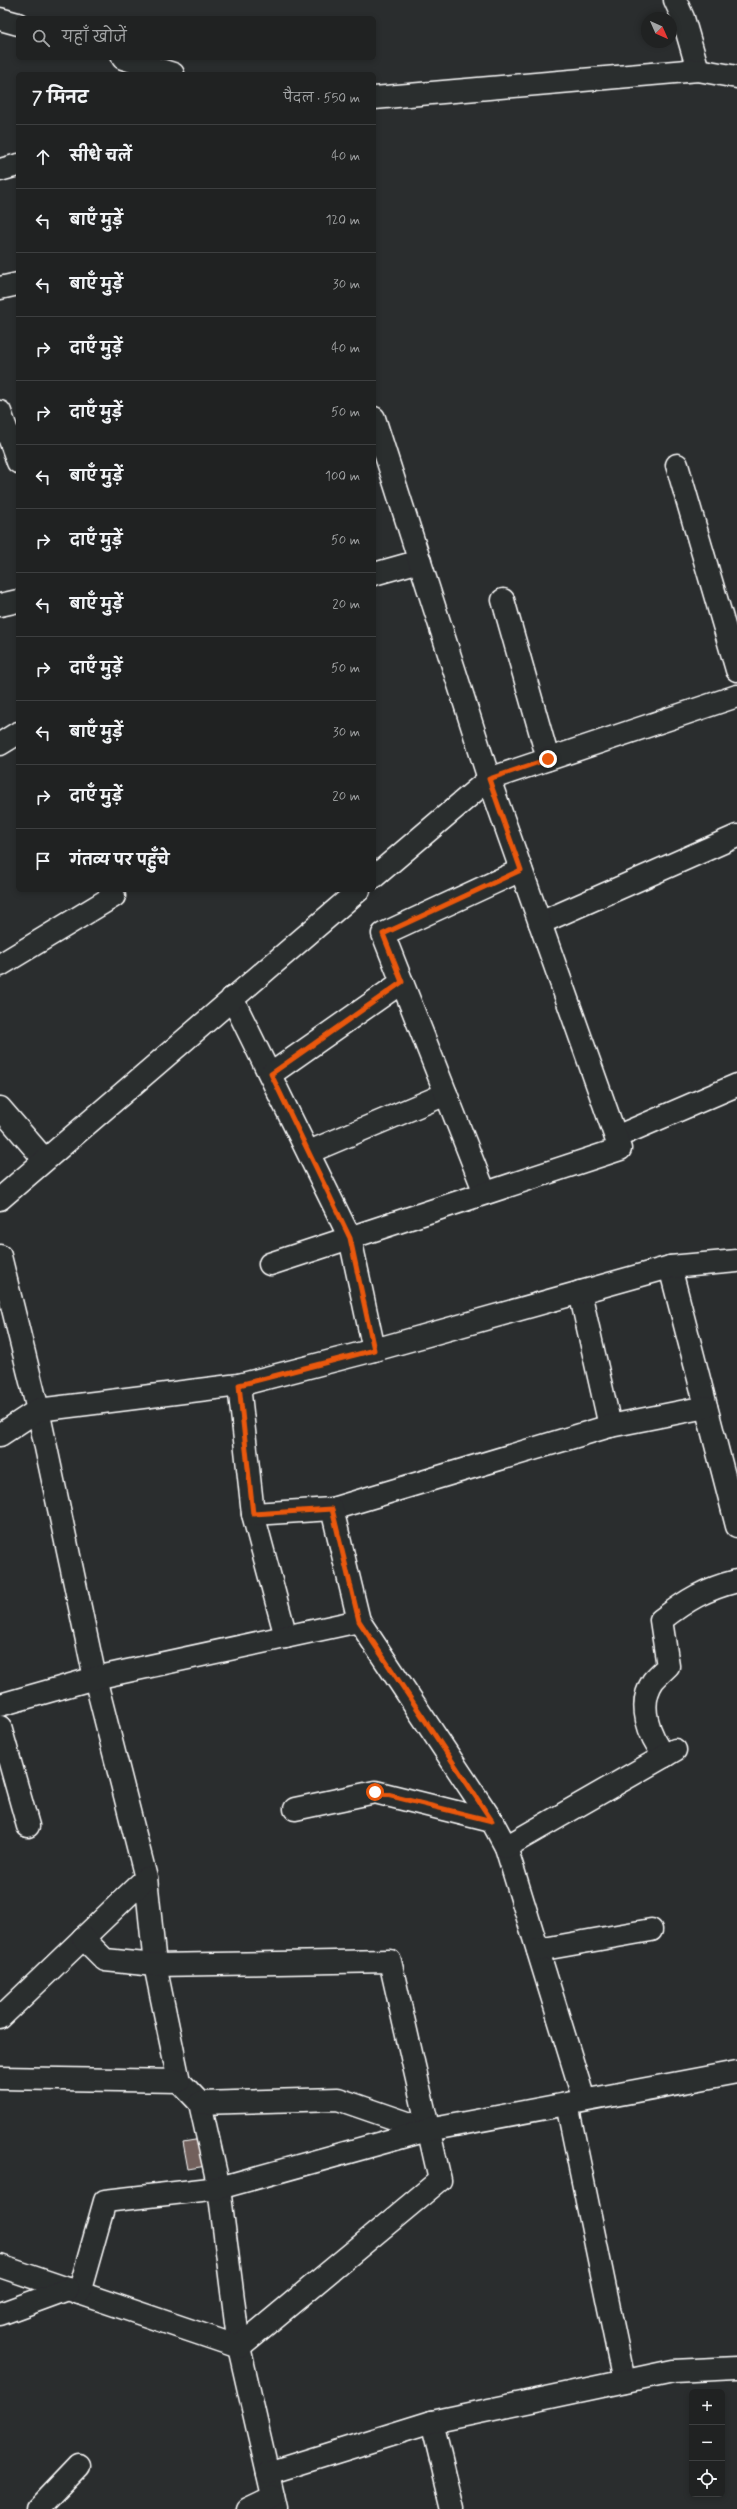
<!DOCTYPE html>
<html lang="hi">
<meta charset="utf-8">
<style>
:root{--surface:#202222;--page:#2d2f2f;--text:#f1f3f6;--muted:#a2a4a5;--line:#3d3f40}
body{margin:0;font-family:Mynerve,"Playpen Sans Deva",sans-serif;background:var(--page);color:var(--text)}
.controls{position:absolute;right:12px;bottom:12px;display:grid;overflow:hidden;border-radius:6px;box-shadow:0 2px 6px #0003}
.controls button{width:36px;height:36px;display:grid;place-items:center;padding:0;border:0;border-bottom:1px solid var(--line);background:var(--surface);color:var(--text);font:20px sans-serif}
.compass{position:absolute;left:641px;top:12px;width:36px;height:36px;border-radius:50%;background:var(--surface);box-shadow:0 2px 6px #0003;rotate:135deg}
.stop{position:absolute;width:12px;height:12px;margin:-9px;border:3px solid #ea580c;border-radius:50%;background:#fff}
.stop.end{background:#ea580c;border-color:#fff;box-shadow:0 1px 4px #0008}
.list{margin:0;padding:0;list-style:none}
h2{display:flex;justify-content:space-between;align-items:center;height:52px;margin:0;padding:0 16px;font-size:17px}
h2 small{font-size:13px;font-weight:400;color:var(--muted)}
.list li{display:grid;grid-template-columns:26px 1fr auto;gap:12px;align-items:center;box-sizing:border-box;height:64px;padding:0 16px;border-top:1px solid var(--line)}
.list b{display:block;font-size:15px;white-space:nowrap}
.list em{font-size:13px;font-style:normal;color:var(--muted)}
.icon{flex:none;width:22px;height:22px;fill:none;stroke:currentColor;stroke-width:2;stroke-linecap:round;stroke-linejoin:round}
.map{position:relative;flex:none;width:737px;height:2509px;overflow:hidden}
.search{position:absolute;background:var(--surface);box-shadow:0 2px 6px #0003;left:16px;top:16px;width:360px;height:44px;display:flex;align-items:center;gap:10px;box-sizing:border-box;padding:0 14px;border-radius:6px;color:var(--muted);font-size:15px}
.panel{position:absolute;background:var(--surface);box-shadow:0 2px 6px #0003;left:16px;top:72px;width:360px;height:820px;border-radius:6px}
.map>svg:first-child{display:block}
</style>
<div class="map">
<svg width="737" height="2509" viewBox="0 0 737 2509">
<rect width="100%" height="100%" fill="#2a2d2e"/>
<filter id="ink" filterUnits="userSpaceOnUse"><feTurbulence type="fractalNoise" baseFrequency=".025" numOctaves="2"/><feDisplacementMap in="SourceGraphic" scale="8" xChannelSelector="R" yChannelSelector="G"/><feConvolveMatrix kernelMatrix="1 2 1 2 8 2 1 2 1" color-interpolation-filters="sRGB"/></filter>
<g filter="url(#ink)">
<polygon fill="#72605b" stroke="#fff" points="201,2139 206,2166 188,2169 183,2142"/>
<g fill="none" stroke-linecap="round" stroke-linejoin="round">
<g stroke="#fff" stroke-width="25">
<g id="street">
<polyline points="675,0 683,18 698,70"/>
<polyline points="0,170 18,165"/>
<polyline points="0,288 18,284"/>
<polyline points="0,412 18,462"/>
<polyline points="677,465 737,670"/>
<polyline points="374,574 420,561"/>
<polyline points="503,600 548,759"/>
<polyline points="0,605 18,601"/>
<polyline points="0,744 18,733"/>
<polyline points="374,877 489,779 737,696"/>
<polyline points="540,923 737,836"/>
<polyline points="0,965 114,896 111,890"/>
<polyline points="232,998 350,1238 374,1350"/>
<polyline points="271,1074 402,982"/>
<polyline points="0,1108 44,1159"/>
<polyline points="616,1137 737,1085"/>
<polyline points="309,1152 446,1094"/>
<polyline points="485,1193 383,934 521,870"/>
<polyline points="0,1199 359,890"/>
<polyline points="0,1256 38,1410 95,1678 146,1878 155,1965 179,2081 200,2103 219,2188 239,2347 276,2509"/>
<polyline points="270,1264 620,1149 489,779 374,418"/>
<polyline points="670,1267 737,1526"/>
<polyline points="580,1292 610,1426"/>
<polyline points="239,1385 253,1514 286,1637"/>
<polyline points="0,1435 38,1410 239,1385 374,1350 670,1267 737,1261"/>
<polyline points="253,1514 332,1509 610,1426 706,1407"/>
<polyline points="359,1621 492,1821 506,1847 584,2100"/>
<polyline points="0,1705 95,1678 359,1621 332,1509"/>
<polyline points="0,1727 28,1826"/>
<path d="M 665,1756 C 649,1736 637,1705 653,1681 C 657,1676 663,1671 668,1666 L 661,1620 C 687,1600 705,1589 737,1581"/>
<polyline points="295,1809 375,1792 492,1821"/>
<polyline points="506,1847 675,1750"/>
<polyline points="538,1950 651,1930"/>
<polyline points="0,2018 146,1878"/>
<polyline points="0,2078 179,2081"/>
<polyline points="200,2103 338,2099 428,2130"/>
<polyline points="567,2104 624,2381"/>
<polyline points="0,2266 239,2347 440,2180 390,1961 155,1965 105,1960 83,1938"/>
<polyline points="79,2293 105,2201 219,2188 428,2130 737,2072"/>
<polyline points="0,2314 68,2289"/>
<polyline points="432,2422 453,2509"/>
<polyline points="268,2473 432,2422 673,2371 737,2368"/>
<polyline points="37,2509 79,2465"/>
<polyline points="248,2509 273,2497"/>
</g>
</g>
<g stroke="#fff" stroke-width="25">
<g id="secondary">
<polyline points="0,19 18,24"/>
<polyline points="123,58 173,74"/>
<polyline points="374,98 698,70 737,77"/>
</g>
</g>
<use href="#street" stroke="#2a2d2e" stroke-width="22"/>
<use href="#secondary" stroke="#2a2d2e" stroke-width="22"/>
</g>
</g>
<g fill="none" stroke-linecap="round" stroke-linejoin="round" filter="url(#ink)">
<polyline stroke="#ea580c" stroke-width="5" points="375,1792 492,1821 359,1621 332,1509 253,1514 239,1385 374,1350 350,1238 271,1074 402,982 383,934 521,870 489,779 548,759"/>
</g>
</svg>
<div class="controls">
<button>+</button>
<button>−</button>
<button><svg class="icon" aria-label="locate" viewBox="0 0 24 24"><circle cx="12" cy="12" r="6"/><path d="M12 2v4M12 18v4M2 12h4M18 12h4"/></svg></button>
</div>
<svg class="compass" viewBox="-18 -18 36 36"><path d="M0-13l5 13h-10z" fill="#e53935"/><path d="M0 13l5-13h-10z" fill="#a2a4a5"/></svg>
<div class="stop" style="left:375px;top:1792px"></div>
<div class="stop end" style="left:548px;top:759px"></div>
<div class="search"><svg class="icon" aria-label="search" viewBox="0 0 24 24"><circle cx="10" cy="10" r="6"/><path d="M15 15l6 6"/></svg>यहाँ खोजें</div>
<section class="panel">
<h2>7 मिनट<small>पैदल · 550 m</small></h2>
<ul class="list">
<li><svg class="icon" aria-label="ahead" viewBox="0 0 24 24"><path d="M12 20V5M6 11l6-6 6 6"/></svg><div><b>सीधे चलें</b></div><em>40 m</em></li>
<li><svg class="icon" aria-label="left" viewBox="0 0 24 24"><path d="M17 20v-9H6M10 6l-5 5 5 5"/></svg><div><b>बाएँ मुड़ें</b></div><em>120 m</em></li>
<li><svg class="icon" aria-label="left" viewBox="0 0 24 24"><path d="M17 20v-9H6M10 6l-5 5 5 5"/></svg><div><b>बाएँ मुड़ें</b></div><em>30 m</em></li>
<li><svg class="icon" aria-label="right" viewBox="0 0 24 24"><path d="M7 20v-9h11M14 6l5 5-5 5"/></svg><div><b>दाएँ मुड़ें</b></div><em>40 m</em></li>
<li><svg class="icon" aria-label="right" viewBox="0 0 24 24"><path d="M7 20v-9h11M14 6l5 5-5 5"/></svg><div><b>दाएँ मुड़ें</b></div><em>50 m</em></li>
<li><svg class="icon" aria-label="left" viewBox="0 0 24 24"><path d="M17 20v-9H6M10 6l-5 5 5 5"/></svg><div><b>बाएँ मुड़ें</b></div><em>100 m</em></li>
<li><svg class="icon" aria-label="right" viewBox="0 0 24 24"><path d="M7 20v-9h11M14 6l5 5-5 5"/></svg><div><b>दाएँ मुड़ें</b></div><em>50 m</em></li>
<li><svg class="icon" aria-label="left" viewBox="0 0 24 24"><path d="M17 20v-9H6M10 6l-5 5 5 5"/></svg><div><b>बाएँ मुड़ें</b></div><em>20 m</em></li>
<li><svg class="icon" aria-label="right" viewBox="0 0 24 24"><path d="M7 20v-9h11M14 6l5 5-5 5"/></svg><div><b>दाएँ मुड़ें</b></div><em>50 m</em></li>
<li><svg class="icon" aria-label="left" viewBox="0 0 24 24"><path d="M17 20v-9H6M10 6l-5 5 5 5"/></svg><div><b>बाएँ मुड़ें</b></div><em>30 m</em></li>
<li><svg class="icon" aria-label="right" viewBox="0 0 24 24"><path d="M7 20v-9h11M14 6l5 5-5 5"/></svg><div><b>दाएँ मुड़ें</b></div><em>20 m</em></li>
<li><svg class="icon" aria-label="arrive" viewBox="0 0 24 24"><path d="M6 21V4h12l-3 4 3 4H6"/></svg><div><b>गंतव्य पर पहुँचे</b></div></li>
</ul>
</section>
</div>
